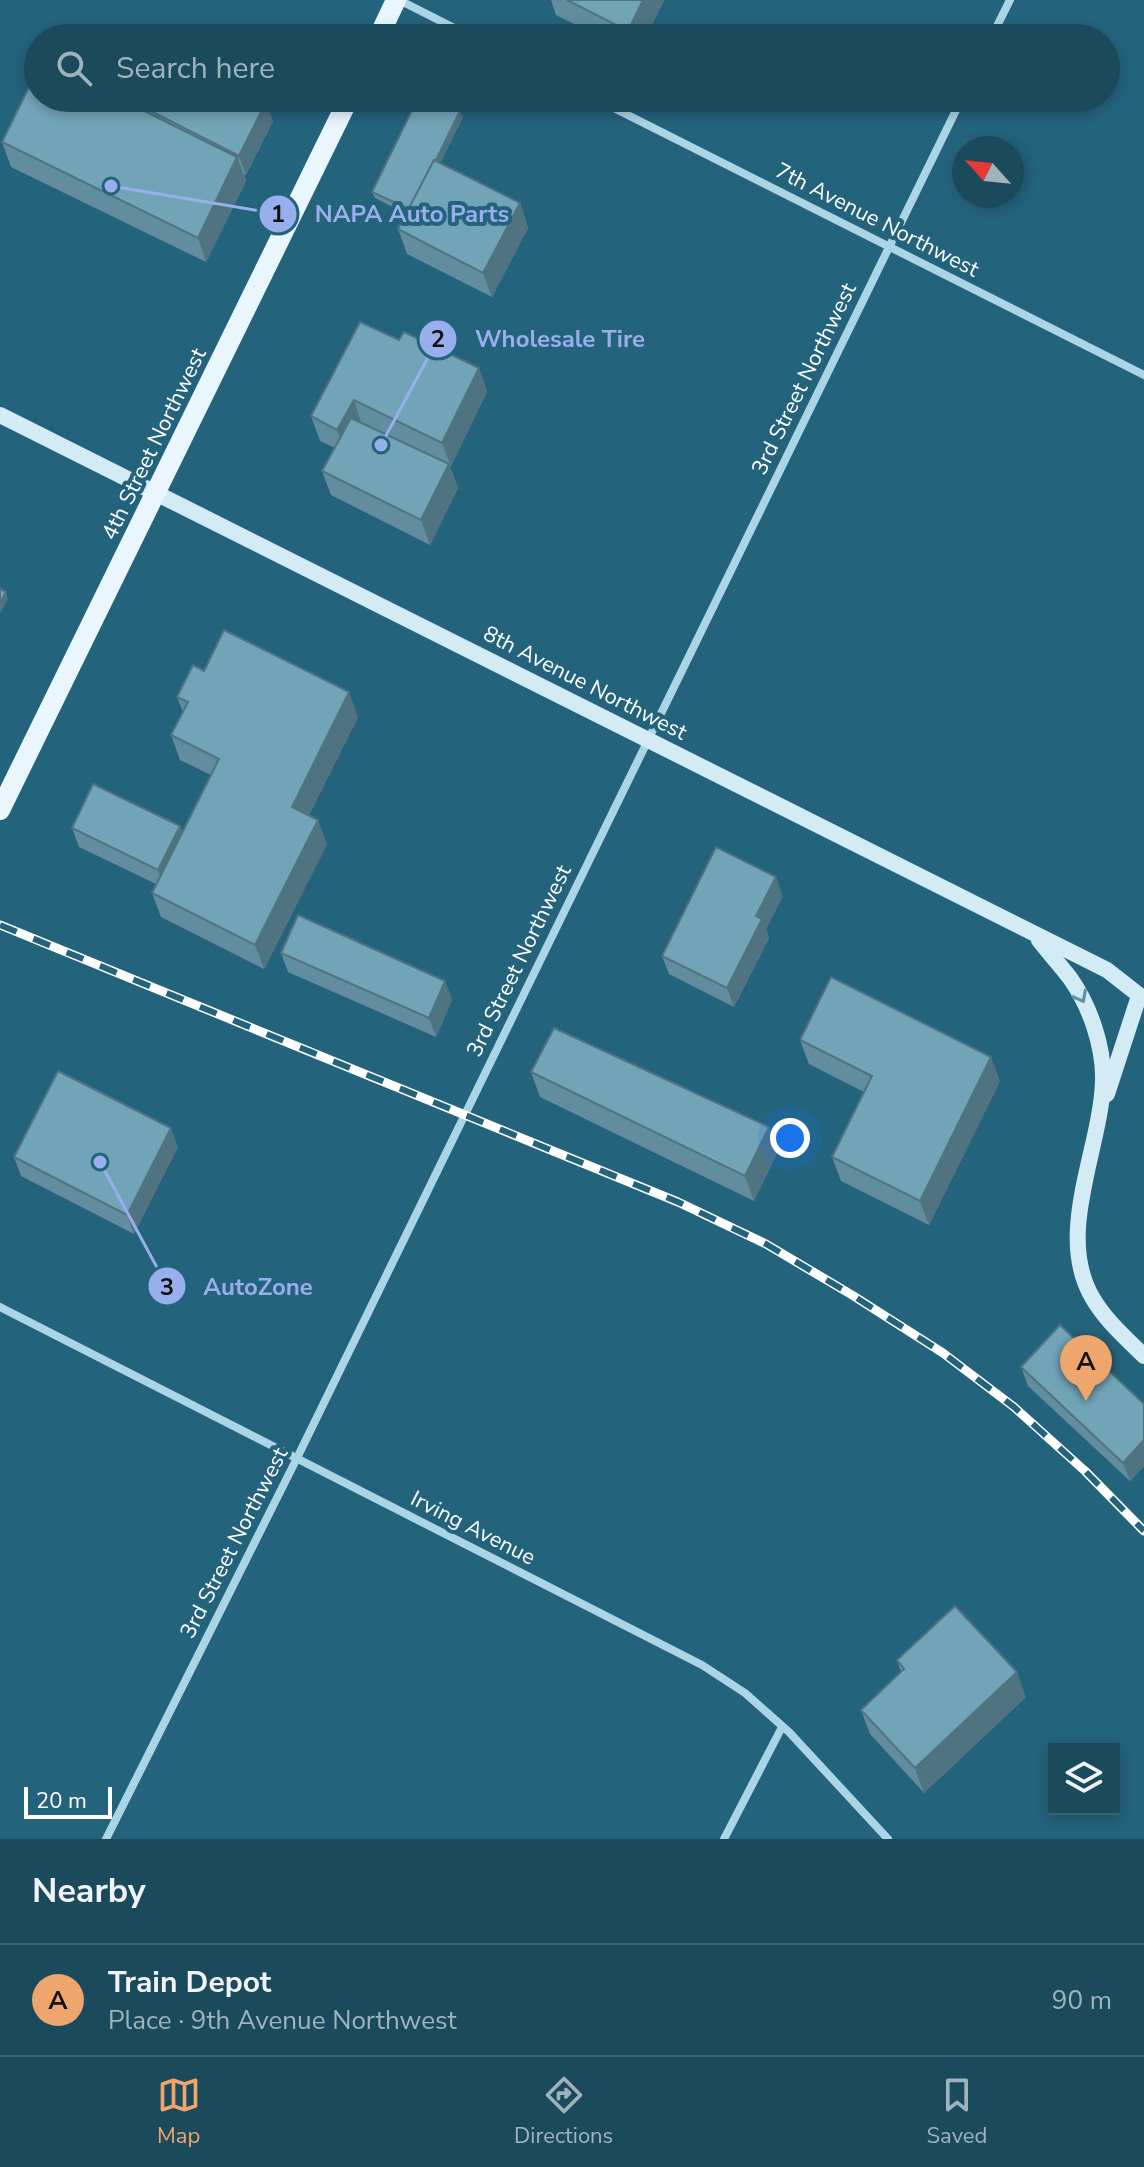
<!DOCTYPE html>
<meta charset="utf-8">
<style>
:root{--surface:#1b4a5d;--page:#285466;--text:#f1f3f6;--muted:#a0b3bc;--line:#396272;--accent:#efa66d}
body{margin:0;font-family:"Nunito Sans",sans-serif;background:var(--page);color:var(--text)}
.controls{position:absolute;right:24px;bottom:24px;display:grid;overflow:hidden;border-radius:0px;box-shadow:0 4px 12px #0003}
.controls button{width:72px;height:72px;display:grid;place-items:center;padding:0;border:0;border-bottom:2px solid var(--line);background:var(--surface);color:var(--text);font:40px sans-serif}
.compass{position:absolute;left:952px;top:136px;width:72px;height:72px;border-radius:50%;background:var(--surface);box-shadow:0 4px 12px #0003;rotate:297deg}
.scale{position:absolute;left:24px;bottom:20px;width:88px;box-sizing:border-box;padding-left:8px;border:4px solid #fff;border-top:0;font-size:22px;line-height:28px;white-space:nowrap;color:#fff;-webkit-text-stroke:6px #24637c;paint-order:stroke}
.you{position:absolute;left:790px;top:1138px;width:28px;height:28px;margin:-20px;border:6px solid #fff;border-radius:50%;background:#1a73e8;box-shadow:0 0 0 12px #1a73e833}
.badge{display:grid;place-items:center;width:52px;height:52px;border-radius:50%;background:var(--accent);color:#111;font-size:26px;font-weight:700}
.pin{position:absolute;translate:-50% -66px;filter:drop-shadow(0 2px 4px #0008)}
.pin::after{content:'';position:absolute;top:42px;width:28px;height:24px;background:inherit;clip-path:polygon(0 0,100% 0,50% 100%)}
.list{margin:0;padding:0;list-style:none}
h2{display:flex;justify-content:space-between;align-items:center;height:104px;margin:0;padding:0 32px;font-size:34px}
h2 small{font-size:26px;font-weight:400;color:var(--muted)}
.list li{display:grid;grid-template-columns:52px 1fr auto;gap:24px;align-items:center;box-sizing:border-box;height:112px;padding:0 32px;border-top:2px solid var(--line)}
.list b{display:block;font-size:30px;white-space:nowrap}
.list p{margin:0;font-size:26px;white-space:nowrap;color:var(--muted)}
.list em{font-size:26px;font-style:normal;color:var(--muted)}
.icon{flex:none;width:44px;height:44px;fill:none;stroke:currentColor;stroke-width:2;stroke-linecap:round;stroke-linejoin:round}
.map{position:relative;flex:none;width:1144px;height:1839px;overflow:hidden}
.search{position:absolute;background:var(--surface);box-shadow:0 4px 12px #0003;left:24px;right:24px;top:24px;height:88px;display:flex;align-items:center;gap:20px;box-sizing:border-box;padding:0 28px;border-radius:44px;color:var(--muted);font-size:30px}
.sheet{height:216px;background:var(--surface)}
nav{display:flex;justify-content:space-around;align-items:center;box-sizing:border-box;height:112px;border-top:2px solid var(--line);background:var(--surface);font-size:22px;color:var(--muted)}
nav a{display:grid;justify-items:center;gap:4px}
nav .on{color:var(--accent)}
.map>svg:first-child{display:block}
</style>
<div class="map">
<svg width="1144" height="1839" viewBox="0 0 1144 1839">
<rect width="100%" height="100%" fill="#24637c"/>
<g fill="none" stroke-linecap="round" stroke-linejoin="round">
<g stroke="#a9d5e5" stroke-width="8">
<polyline points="399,0 474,38"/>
<polyline points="991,38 1010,0"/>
<polyline points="594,98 1144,375"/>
<polyline points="0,1307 702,1665 745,1693 789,1732 888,1839"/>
<polyline points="106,1839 297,1458 962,98"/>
<polyline points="724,1839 782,1727"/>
</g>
<g stroke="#d2ebf5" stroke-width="16">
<polyline points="0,415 1107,970 1144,999"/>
<path d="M 1039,940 C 1049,953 1060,965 1070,978 C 1090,1006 1104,1047 1103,1081 C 1101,1149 1055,1233 1092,1297 C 1105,1320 1125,1337 1144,1356"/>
<polyline points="1107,1094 1139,996"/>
</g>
<g stroke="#e9f6fd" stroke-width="20">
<polyline points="378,38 396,0"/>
<polyline points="0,810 349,98"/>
</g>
<g stroke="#fff" stroke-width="9">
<polyline id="rail" points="0,925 678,1202 766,1244 852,1295 943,1353 1014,1407 1085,1471 1144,1531"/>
</g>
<use href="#rail" stroke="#24637c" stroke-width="6" stroke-dasharray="18" stroke-linecap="butt"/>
</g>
<g fill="#628d9e">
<polygon points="551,0 664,0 645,38 602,38 556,15"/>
<polygon points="125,98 273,121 246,175 244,174 246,181 206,262 11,167 2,142 127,103"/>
<polygon points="463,117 440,163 520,203 528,228 492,297 407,254 398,229 406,214 375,198 372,192"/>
<polygon points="399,340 479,368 487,392 450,467 458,488 430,545 331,495 322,471 335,448 320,441 311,416"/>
<polygon points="204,671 358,717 309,815 327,844 264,969 161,917 152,893 156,884 79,847 72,828 180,826 182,832 211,775 180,760 171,735 183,712 177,697"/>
<polygon points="783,896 766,929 769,938 734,1007 669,974 662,956"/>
<polygon points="281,953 445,981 452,1000 436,1037 288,972"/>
<polygon points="800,1040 1000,1081 929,1225 841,1181 832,1157 864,1092 809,1064"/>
<polygon points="531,1072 769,1127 778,1151 754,1201 540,1097"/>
<polygon points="178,1147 134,1234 21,1176 14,1157"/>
<polygon points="1021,1367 1144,1404 1144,1466 1130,1481 1028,1386"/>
<polygon points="897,1660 1026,1697 924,1793 870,1734 861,1710 901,1672"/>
</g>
<g fill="#507381">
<polygon points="643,0 664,0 645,38 630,38 628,31"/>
<polygon points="266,102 273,121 246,175 239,156"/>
<polygon points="460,111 463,117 414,217 411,210"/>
<polygon points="237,157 246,181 206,262 198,238"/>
<polygon points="520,203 528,228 492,297 483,273"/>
<polygon points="479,368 487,392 451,467 442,443"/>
<polygon points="354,400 362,425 346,455 337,430"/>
<polygon points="449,464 458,488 430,545 421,520"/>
<polygon points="6,592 8,599 0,614 0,603"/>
<polygon points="349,692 358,717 301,831 292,807"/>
<polygon points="318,820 327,844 264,969 255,945"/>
<polygon points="180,826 187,844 165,889 158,870"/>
<polygon points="776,877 783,896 766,929 769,938 734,1007 727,988 756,916"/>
<polygon points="445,981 452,1000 436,1037 429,1018"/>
<polygon points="991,1057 1000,1081 929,1225 920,1201"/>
<polygon points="769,1127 778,1151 754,1201 745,1176"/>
<polygon points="171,1128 178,1147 134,1234 127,1215"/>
<polygon points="1144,1440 1144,1466 1130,1481 1123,1463"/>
<polygon points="1017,1672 1026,1697 924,1793 915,1768"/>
</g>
<g fill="#72a4b8" stroke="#507381" stroke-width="2">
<polygon points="567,0 643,0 628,31"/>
<polygon points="38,69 38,98 118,98 237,157 198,238 2,142"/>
<polygon points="125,98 258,98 266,102 239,156"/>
<polygon points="418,98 434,98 460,111 436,160 434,160 409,209 372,192"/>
<polygon points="434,160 520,203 483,273 398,229"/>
<polygon points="360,322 399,340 404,332 479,368 442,443 354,400 337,430 311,416"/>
<polygon points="351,418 449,464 421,520 322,471"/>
<polygon points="0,589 6,592 0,603"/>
<polygon points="224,630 349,692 292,807 318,820 255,945 152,893 219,759 171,735 188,702 177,697 193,665 204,671"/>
<polygon points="93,784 180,826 158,870 72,828"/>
<polygon points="716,847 776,877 756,916 762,919 727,988 662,956"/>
<polygon points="298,915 445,981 429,1018 281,953"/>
<polygon points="831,977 991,1057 920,1201 832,1157 872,1076 800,1040"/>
<polygon points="554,1028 769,1127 745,1176 531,1072"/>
<polygon points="58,1071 171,1128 127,1215 14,1157"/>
<polygon points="1060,1325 1144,1404 1144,1440 1123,1463 1021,1367"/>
<polygon points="955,1606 1017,1672 915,1768 861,1710 904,1669 897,1660"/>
</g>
<defs><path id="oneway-chevron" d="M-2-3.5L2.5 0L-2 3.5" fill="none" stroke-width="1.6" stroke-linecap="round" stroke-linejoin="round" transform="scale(2)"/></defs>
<use stroke="#6193a6" href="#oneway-chevron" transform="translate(1081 997) rotate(62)"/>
<g text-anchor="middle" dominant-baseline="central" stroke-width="8" stroke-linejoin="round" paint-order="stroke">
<g font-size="22" fill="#fff" stroke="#24637c">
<text transform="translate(877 220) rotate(27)">7th Avenue Northwest</text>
<text transform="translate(804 379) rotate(-64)">3rd Street Northwest</text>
<text transform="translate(154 444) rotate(-64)">4th Street Northwest</text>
<text transform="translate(585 683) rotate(27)">8th Avenue Northwest</text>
<text transform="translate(519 961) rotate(-64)">3rd Street Northwest</text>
<text transform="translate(473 1528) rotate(27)">Irving Avenue</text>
<text transform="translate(234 1543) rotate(-63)">3rd Street Northwest</text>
</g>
</g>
<path fill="none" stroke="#99afed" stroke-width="3" d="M111 186L278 214M381 445L438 339M100 1162L167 1286"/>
<g fill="#99afed" stroke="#24637c" stroke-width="3">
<circle cx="111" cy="186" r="8"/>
<circle cx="381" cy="445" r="8"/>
<circle cx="100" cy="1162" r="8"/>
<circle cx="278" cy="214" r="20"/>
<circle cx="438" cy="339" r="20"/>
<circle cx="167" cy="1286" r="20"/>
</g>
<g font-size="24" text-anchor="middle" font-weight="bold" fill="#111">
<text x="278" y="222">1</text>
<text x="438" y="347">2</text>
<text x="167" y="1295">3</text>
</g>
<g font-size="24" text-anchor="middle" font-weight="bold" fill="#99afed" stroke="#24637c" stroke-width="8" stroke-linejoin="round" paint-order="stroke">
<text x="412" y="222">NAPA Auto Parts</text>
<text x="560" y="347">Wholesale Tire</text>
<text x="258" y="1295">AutoZone</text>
</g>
</svg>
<div class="controls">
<button><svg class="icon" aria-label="layers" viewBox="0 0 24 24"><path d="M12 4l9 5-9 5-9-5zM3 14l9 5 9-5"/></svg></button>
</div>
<svg class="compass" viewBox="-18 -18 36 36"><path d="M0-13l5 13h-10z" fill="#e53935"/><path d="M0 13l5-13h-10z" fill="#a0b3bc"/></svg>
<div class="scale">20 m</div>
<div class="you"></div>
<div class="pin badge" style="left:1086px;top:1401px">A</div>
<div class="search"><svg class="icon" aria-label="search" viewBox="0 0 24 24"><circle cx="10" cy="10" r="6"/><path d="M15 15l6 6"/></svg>Search here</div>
</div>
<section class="sheet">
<h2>Nearby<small></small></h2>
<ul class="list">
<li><span class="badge">A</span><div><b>Train Depot</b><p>Place · 9th Avenue Northwest</p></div><em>90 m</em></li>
</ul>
</section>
<nav>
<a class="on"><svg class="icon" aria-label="map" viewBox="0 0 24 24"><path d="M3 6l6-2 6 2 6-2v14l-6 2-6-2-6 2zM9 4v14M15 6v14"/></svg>Map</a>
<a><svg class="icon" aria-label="directions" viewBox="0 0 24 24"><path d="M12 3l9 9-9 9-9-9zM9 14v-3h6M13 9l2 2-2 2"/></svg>Directions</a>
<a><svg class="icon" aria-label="saved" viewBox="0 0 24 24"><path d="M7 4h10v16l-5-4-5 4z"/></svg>Saved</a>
</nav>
